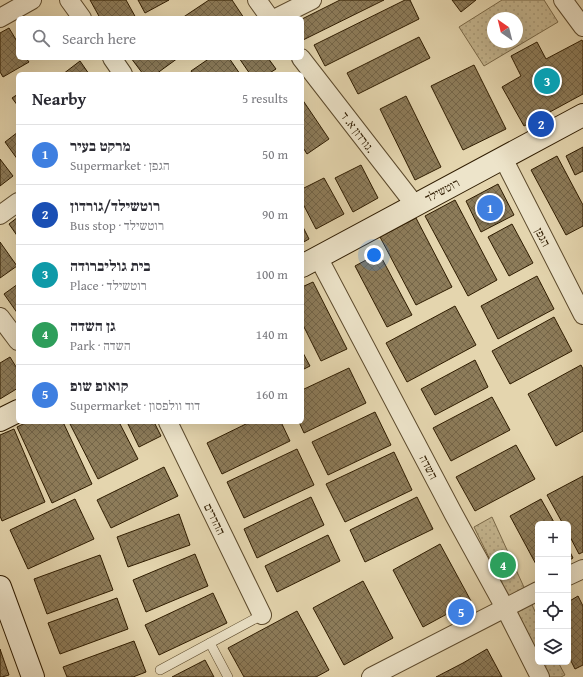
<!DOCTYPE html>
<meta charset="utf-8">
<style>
:root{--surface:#fff;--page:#f7f7f7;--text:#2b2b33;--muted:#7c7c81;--line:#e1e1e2;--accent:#d93025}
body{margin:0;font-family:"Gentium Book Plus","Frank Ruhl Libre",serif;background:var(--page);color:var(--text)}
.controls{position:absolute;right:12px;bottom:12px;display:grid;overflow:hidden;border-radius:6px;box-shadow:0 4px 16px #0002}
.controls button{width:36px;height:36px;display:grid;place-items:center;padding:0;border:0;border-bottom:1px solid var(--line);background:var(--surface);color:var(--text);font:20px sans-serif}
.compass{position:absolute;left:487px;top:12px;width:36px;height:36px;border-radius:50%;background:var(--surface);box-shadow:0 4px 16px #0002;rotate:325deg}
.you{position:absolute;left:374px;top:255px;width:14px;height:14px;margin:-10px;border:3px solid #fff;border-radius:50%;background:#1a73e8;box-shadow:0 0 0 6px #1a73e833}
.badge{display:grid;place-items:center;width:26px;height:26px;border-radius:50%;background:var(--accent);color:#fff;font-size:13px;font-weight:700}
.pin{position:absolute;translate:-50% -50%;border:2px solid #fff;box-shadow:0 1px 4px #0006}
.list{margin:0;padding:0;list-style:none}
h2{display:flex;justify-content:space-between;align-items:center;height:52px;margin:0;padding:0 16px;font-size:17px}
h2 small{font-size:13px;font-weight:400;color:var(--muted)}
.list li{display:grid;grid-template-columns:26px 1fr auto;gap:12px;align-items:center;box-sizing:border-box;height:60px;padding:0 16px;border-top:1px solid var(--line)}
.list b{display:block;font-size:15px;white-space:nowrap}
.list p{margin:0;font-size:13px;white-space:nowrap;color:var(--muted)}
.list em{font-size:13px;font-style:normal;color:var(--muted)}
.icon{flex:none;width:22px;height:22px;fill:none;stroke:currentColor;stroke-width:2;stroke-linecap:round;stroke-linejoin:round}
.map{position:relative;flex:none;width:583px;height:677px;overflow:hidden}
.search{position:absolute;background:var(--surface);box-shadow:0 4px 16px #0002;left:16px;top:16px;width:288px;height:44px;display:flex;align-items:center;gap:10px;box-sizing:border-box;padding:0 14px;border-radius:6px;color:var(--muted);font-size:15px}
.panel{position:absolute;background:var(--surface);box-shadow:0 4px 16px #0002;left:16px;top:72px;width:288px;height:352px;border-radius:6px}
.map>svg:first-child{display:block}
</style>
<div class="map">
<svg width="583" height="677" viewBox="0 0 583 677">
<defs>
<pattern id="park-dots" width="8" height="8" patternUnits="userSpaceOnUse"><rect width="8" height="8" fill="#c5b690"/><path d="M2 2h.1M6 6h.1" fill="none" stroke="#aa9c7a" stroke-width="1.8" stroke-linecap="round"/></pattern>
<pattern id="building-cross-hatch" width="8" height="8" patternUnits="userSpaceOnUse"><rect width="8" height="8" fill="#8d7c5a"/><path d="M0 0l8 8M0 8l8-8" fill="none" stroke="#746548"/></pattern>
</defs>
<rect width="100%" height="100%" fill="#e4d5ae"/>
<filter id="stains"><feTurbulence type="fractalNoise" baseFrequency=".005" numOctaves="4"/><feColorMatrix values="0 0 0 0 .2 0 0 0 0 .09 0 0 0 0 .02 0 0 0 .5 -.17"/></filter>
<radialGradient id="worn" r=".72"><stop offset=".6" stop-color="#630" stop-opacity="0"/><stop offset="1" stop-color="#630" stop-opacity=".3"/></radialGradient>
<g fill="url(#park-dots)" stroke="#7a6948" fill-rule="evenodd">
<path d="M 502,0 L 544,0 L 558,22 L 484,66 L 459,27 ZM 493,18 L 517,18 L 517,42 L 493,42 Z"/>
<polygon points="492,517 538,618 538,657 474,527"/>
<polygon points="540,662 558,662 565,675 561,677 548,677"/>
</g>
<g fill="url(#building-cross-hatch)" stroke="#2f1c00">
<polygon points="90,0 126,0 136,18 100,18"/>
<polygon points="138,0 169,0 145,13"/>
<polygon points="209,0 232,0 244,18 182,18"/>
<polygon points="340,0 384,0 303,40 302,19"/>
<polygon points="405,0 410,0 419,19 325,66 314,45"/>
<polygon points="452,0 476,0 461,12"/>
<polygon points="9,28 18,43 18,58 26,58 29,62 3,77 0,72 0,33"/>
<polygon points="419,37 430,58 358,94 347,73"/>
<polygon points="582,40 583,42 583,94 524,126 502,87 521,76 511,56 537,42 546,59"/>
<polygon points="131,58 178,58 156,74 143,74"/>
<polygon points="210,58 229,58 240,74 193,74 191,71"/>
<polygon points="239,58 268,58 276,69 268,74 250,74"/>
<polygon points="80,61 89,74 63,74"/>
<polygon points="474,65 506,129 463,150 431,86"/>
<polygon points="18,94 18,106 12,98"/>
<polygon points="406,96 441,167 415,180 380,109"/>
<polygon points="302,99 329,139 307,154 302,146"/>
<polygon points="18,132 18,160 5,142"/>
<polygon points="583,147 583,171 575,175 566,156"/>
<polygon points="557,156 583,205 583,226 566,235 531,170"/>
<polygon points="0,159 13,176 0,186"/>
<polygon points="361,165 378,198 353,212 335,178"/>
<polygon points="324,178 344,214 316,229 302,202 302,189"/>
<polygon points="498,184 514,215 481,232 466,201"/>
<polygon points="455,200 497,280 468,296 425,216"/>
<polygon points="18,217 18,237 9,224"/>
<polygon points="416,218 452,287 416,305 380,237"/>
<polygon points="512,224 533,263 509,276 488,237"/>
<polygon points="302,225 309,239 302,243"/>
<polygon points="0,242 17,266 0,278"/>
<polygon points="379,253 412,315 387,327 355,266"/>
<polygon points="537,276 554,309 498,339 481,306"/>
<polygon points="313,282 347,349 321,361 302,323 302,287"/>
<polygon points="18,284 18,314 4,294"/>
<polygon points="455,306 476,345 407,382 386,343"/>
<polygon points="554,317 572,351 510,384 492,351"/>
<polygon points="302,351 310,366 302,370"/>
<polygon points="10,357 18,370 18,388 0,399 0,363"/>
<polygon points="475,360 488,387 435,415 421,389"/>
<polygon points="581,365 583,369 583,431 556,446 528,394"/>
<polygon points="349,368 366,403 304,433 299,422 302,422 302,390"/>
<polygon points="492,397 510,430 451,461 433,428"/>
<polygon points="375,412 391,445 328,475 312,442"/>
<polygon points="27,422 63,422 92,484 52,503 17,427"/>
<polygon points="69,422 119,422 138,459 98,479"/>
<polygon points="127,422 154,422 161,436 139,447"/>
<polygon points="250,422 281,422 290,441 222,474 207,443"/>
<polygon points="14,429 45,502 2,521 0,516 0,435"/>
<polygon points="516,445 535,479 475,511 456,477"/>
<polygon points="297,449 314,485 244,518 227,482"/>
<polygon points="394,452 412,490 345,522 326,484"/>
<polygon points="164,467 178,496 111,528 97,500"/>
<polygon points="583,476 583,552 579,554 568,533 568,524 563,524 547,495"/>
<polygon points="311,497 324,525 257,558 244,529"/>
<polygon points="417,497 433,529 365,562 350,530"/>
<polygon points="75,499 94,539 28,569 10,530"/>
<polygon points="541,499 555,524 538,524 538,568 510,516"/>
<polygon points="179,514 190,545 128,567 117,537"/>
<polygon points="328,535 340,561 277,592 265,566"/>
<polygon points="440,544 471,601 423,627 393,570"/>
<polygon points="568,548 573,558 568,561"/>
<polygon points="195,554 208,586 146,612 133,580"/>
<polygon points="100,555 113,590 47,614 34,579"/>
<polygon points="363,581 393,638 344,665 313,608"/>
<polygon points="213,593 227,623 159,655 145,625"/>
<polygon points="578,596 583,606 583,665 575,669 568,655 568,602"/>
<polygon points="117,598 128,629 60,654 48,623"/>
<polygon points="297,611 329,670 316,677 244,677 228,648"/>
<polygon points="134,641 146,672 133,677 67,677 63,667"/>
<polygon points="0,649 9,675 2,677 0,677"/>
<polygon points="487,649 502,677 436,677 463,663"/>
<polygon points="205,660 214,677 172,677"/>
</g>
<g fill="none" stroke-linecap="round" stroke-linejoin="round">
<g stroke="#5c4a2c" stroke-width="10">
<g id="lane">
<polyline points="210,643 228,677"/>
<polyline points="160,670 262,615"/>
</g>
</g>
<g stroke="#5c4a2c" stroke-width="20">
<g id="street">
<polyline points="69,0 82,18"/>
<polyline points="257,0 270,18"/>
<polyline points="563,0 583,27"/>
<polyline points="0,18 32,0"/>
<polyline points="276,18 312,0"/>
<polyline points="112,58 123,74"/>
<polyline points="301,58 415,205"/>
<polyline points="503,158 583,315"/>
<polyline points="0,215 18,202"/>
<polyline points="318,257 454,515 505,608 540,677"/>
<polyline points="0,317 18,341"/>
<polyline points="168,422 262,615"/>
<polyline points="568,576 583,569"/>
<polyline points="371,677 538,591"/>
</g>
</g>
<g stroke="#2f1c00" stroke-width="24">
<g id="secondary">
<polyline points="302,266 583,115"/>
<polyline points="0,420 18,411"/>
<polyline points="0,587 33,677"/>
</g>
</g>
<use href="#lane" stroke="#ede4ca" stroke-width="9"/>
<use href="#street" stroke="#ede4ca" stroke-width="18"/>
<use href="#secondary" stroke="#ede4ca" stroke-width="22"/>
</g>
<g text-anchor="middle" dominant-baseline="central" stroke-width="3" stroke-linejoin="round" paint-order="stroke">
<g font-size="12" fill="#2f1c00" stroke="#ede4ca">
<text transform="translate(358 132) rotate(53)">גורדון א. ד.</text>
<text transform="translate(442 190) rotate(-28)">רוטשילד</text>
<text transform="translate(543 237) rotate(63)">הגפן</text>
<text transform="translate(429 467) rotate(62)">השדה</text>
<text transform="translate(215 519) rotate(64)">ההדרים</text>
</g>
</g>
<rect width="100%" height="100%" filter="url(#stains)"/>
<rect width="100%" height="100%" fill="url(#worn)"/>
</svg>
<div class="controls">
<button>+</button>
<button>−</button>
<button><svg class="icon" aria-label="locate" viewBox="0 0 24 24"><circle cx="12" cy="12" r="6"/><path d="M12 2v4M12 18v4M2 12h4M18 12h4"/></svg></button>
<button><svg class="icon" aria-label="layers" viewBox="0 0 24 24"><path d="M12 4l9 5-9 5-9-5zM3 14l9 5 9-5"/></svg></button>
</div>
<svg class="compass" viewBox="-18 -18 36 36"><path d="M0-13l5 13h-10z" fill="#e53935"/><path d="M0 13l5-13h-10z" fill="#7c7c81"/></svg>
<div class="you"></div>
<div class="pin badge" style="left:490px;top:208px;background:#3f7fe0">1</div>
<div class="pin badge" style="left:541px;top:124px;background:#1a4fb4">2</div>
<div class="pin badge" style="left:547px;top:81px;background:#0f9aa8">3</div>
<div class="pin badge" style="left:503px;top:565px;background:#2e9e5b">4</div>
<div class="pin badge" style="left:461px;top:612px;background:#3f7fe0">5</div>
<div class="search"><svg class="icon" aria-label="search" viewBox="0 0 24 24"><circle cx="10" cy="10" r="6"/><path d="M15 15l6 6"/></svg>Search here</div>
<section class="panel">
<h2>Nearby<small>5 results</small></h2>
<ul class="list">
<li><span class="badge" style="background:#3f7fe0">1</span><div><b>מרקט בעיר</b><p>Supermarket · הגפן</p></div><em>50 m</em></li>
<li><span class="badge" style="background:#1a4fb4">2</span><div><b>רוטשילד/גורדון</b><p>Bus stop · רוטשילד</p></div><em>90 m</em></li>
<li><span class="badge" style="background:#0f9aa8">3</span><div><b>בית גוליברודה</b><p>Place · רוטשילד</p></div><em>100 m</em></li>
<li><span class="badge" style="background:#2e9e5b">4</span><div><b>גן השדה</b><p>Park · השדה</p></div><em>140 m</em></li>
<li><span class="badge" style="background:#3f7fe0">5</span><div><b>קואופ שופ</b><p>Supermarket · דוד וולפסון</p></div><em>160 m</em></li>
</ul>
</section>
</div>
